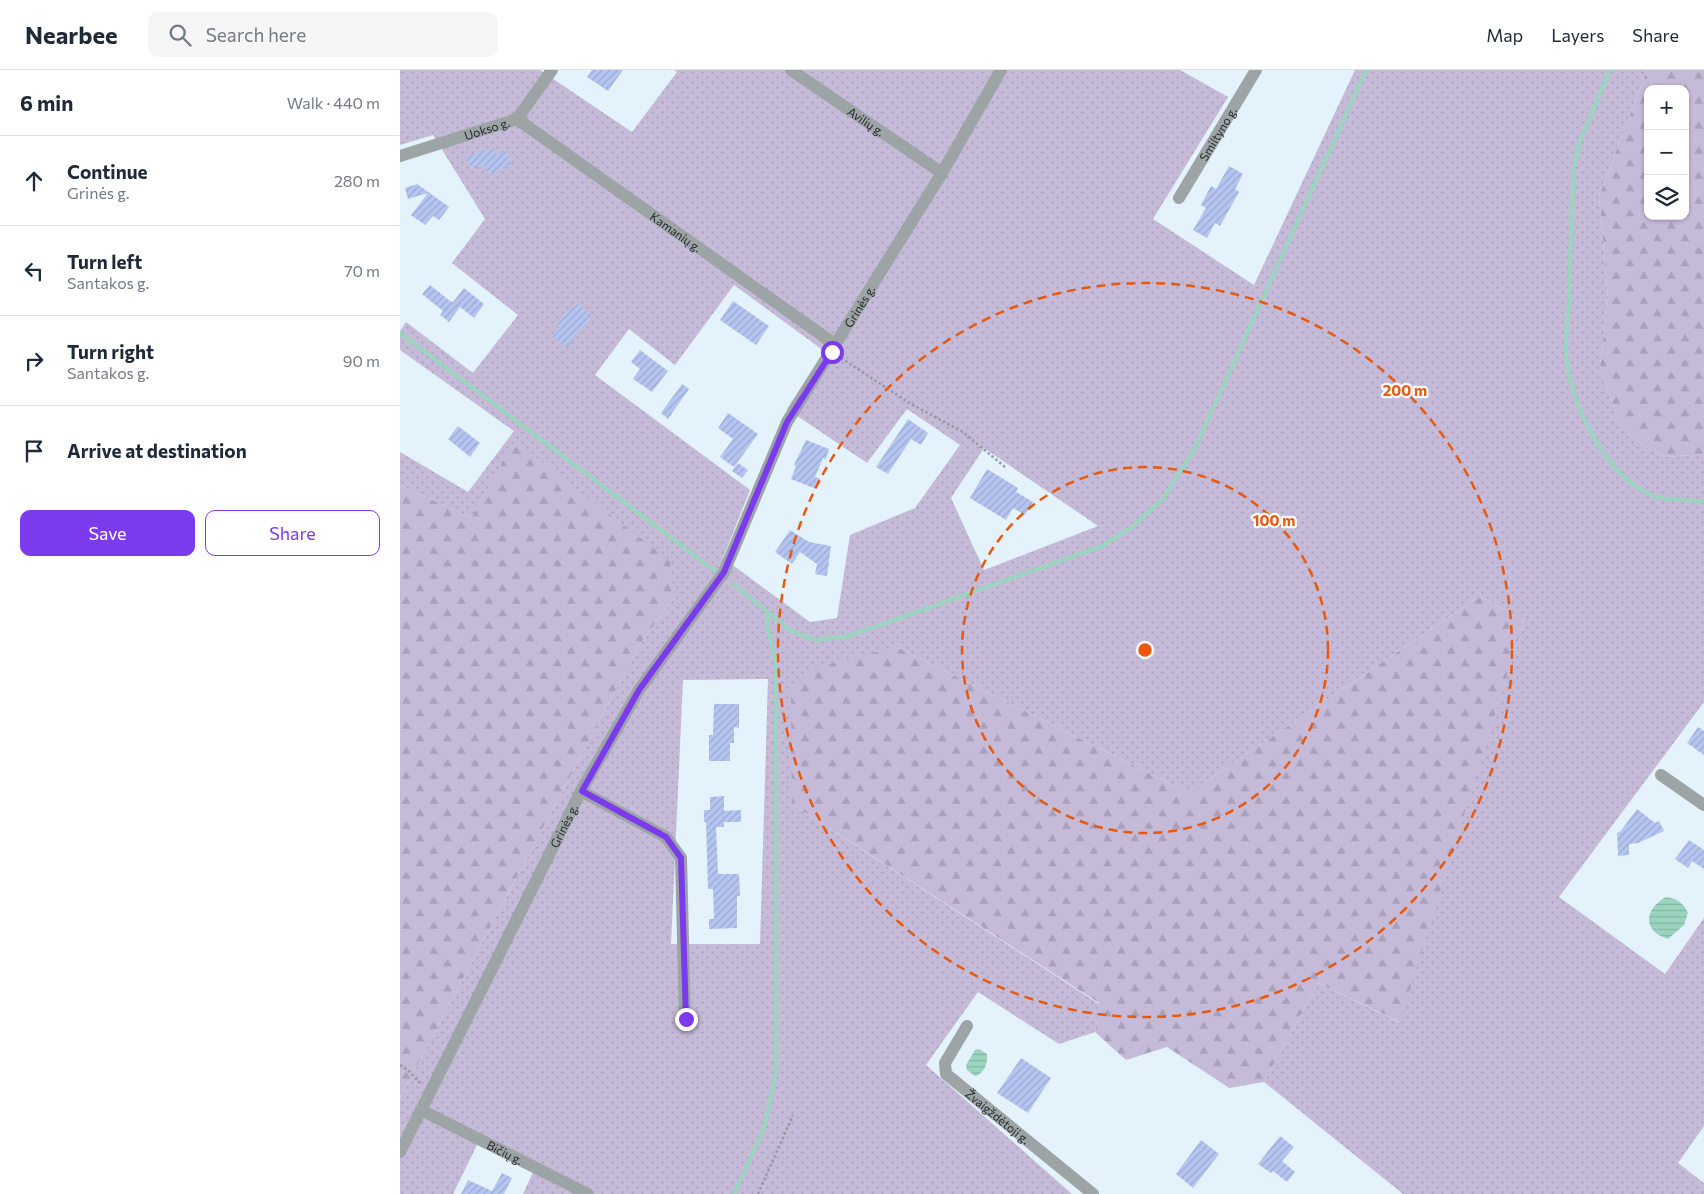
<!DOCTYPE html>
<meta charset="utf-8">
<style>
:root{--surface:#fff;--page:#f6f6f7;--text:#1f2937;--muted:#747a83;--line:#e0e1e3;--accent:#7c3aed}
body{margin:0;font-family:Commissioner,sans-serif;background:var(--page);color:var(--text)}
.controls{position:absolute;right:15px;top:15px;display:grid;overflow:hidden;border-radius:10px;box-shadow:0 1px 4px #0004}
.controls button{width:45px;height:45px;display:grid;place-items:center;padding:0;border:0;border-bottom:1px solid var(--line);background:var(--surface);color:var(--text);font:25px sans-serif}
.stop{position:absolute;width:15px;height:15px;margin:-11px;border:4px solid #7c3aed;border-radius:50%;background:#fff}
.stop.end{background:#7c3aed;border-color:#fff;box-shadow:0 1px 5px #0008}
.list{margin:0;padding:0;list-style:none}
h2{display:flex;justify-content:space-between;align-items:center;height:65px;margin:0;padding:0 20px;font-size:21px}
h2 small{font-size:16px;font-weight:400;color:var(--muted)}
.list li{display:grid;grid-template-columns:32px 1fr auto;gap:15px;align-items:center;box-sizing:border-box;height:90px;padding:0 20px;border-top:1px solid var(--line)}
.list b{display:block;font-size:19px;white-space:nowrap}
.list p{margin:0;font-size:16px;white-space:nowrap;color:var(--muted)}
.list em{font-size:16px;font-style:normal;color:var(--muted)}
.actions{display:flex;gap:10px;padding:15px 20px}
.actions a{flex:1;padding:11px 0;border:1px solid var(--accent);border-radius:10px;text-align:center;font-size:18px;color:var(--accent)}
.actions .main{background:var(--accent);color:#fff}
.icon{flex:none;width:28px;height:28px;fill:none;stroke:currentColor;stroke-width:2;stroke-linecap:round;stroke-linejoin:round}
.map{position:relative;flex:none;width:1304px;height:1124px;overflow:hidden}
header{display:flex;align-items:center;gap:30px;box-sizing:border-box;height:70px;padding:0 25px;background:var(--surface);border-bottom:1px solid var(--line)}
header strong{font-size:24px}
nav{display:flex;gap:28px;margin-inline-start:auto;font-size:18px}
.search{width:350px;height:45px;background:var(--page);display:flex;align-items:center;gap:12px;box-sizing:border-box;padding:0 18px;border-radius:10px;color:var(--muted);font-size:19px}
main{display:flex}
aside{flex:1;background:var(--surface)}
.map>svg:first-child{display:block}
</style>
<header>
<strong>Nearbee</strong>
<div class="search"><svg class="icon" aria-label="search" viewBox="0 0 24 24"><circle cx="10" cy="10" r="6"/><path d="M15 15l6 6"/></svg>Search here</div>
<nav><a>Map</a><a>Layers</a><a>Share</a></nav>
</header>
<main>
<aside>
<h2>6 min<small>Walk · 440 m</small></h2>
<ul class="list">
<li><svg class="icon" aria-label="ahead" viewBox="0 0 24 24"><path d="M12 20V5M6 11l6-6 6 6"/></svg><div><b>Continue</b><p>Grinės g.</p></div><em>280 m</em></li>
<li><svg class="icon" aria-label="left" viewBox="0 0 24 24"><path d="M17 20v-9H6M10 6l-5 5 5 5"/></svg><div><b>Turn left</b><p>Santakos g.</p></div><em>70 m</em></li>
<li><svg class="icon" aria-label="right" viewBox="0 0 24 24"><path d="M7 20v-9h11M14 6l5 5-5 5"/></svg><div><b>Turn right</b><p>Santakos g.</p></div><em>90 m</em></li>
<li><svg class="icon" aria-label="arrive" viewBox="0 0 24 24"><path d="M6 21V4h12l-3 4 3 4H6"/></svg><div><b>Arrive at destination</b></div></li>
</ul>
<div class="actions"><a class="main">Save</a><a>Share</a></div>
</aside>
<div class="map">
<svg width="1304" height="1124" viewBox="0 0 1304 1124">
<defs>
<pattern id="grass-dots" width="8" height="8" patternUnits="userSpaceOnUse" patternTransform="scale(1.25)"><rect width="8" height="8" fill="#c5bad7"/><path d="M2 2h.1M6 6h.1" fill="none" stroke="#a9a0b9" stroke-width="1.8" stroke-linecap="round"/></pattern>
<pattern id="forest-firs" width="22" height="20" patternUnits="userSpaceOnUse" patternTransform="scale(1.25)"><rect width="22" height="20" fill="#c5bad7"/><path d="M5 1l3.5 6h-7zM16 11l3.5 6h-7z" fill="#a9a0b9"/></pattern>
<pattern id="water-rules" width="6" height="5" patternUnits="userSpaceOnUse" patternTransform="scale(1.25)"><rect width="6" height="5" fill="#9bd4bf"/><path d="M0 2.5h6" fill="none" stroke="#85b6a4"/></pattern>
<pattern id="building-hatch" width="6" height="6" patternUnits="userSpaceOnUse" patternTransform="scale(1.25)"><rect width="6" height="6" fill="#b5c5f2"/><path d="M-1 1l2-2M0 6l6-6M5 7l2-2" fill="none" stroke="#9ca9d0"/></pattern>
</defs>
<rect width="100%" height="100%" fill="#e4f2fb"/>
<path fill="url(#grass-dots)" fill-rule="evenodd" d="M 0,0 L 140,0 L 232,62 L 277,2 L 274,0 L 780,0 L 828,27 L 753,149 L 854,215 L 955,0 L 1247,0 L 1199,126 L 1208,229 L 1200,296 L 1219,354 L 1244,376 L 1266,387 L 1304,384 L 1304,632 L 1159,827 L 1265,904 L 1304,848 L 1304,1056 L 1278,1093 L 1304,1113 L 1304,1124 L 1003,1124 L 864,1012 L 918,913 L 999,952 L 1124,551 L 1080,526 L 789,723 L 497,577 L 392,734 L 699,934 L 695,962 L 659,974 L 578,922 L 526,995 L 672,1124 L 123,1124 L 134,1100 L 78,1073 L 53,1124 L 0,1124 L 0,1028 L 240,574 L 274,528 L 115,372 L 71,448 L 0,415 L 0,382 L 68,422 L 114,361 L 0,280 L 0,261 L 6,252 L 73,303 L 118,245 L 52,193 L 85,149 L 33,65 L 0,75 ZM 334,215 L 424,281 L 387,339 L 467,393 L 507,339 L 560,375 L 515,438 L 450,465 L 437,548 L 410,552 L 323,488 L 350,420 L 195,305 L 229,259 L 275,295 ZM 584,378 L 698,456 L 584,500 L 551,428 ZM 368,609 L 360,874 L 271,874 L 283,610 Z"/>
<g fill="url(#forest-firs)" fill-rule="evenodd">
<path d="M 1247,0 L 1304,0 L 1304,384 L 1266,387 L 1244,376 L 1219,354 L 1200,296 L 1208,229 L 1199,126 ZM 1248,19 L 1285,19 L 1285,146 L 1248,146 Z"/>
<polygon points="115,371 270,491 274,528 240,574 0,1028 0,415 71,448"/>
<polygon points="1080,526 1124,551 1000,952 918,913 864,1012 829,1018 767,977 726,990 695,962 699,933 392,734 391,615 407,600 497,577 789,723"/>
</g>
<g fill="url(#water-rules)">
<path d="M 1266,827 C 1277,829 1283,832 1288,843 L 1284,855 L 1268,869 C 1242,861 1244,839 1266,827 Z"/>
<path d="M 579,979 L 587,984 C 588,993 584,1004 575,1006 L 567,1000 L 566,995 L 575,980 Z"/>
</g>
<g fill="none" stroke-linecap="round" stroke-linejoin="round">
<g stroke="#9bd4bf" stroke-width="4">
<path d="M 1210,0 L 1180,71 L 1174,95 C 1172,140 1170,186 1169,232 C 1168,250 1164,274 1167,292 C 1172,338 1207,406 1251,425 C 1267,431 1287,430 1304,431"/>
<polyline points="0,263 315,501"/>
<polyline points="333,514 391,561 416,570 449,566 702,476 732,457 763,429 795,378 966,0"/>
<polyline points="334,1124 364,1058 376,1003 376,592 367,556 368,543"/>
</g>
</g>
<g fill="url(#building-hatch)">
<polygon points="192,0 223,0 208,21 187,7"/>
<polygon points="93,78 95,85 107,81 111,96 88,104 85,95 71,99 67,86"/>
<polygon points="829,96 843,104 835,119 839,122 820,156 815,153 807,168 793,160 806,138 801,135 811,116 816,119"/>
<polygon points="17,114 49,137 39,150 33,146 25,155 11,145 28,123 8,129 5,118"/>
<polygon points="30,215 50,231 53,232 64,218 84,234 74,248 60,237 49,252 40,245 43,241 22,224"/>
<polygon points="333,231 369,256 356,275 320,250"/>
<polygon points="176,233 192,245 167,277 152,266 160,255 157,254 166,242 169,243"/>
<polygon points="240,280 268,301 252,322 233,309 240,299 231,292"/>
<polygon points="282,314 289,319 268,349 261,343"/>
<polygon points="328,343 358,364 334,397 320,387 333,369 318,358"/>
<polygon points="508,349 528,363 521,375 511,369 488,404 476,397"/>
<polygon points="58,356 80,373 70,387 48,369"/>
<polygon points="406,370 429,379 426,389 423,388 415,407 420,409 416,419 391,409 396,396 394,395"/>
<polygon points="338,393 348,400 342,408 332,401"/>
<polygon points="587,399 618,418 616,422 633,432 625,445 613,438 606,450 570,428"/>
<polygon points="390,460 409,472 431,476 427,506 415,504 417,494 400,482 392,494 375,482"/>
<polygon points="314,634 339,634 339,658 334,657 334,673 330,673 330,691 309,691 309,665 313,665"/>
<polygon points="1298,657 1304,661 1304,685 1287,673"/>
<polygon points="324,726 324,741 341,740 341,752 324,752 324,757 316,757 318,804 339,804 340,826 337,826 337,858 309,859 309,849 314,849 313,819 308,819 306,752 304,752 304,740 310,740 310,727"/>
<polygon points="1237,739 1255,753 1259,751 1264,761 1238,773 1229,774 1229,785 1218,786 1217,763 1220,762"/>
<polygon points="1289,770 1304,780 1304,799 1292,791 1288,798 1275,789"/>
<polygon points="621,988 651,1008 628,1043 597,1023"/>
<polygon points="880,1066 894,1077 882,1091 895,1102 887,1112 873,1101 871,1103 858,1094"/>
<polygon points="801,1070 819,1084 793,1118 776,1104"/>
<polygon points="102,1103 112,1108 104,1124 61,1124 68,1110 92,1121"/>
</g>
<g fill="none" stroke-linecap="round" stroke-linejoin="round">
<g stroke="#929ca3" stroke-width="2.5" stroke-dasharray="2.5 2.5" stroke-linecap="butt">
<polyline points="441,288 511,334 563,362 605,397"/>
<polyline points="0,995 8,1000 20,1013"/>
<polyline points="358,1124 393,1045"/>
</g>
<g stroke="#9ca4a5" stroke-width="12">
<path id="s1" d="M 391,0 L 542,103"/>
<path id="s2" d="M 117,49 L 436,275"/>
<path id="s3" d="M 0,86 L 117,49 L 152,0"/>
<path id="s4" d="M 779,128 L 856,0"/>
<polyline points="1261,705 1304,735"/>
<polyline points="181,721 266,767 281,788 285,949"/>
<path id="s5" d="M 567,956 L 545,993 L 546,1004 L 693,1124"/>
<path id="s6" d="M 21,1040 L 188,1124"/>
<path id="s7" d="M 0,1082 L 181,721 L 239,620 L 324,502 L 387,352 L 542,103 L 601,0"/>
</g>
</g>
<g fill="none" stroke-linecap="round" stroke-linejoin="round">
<polyline stroke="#7c3aed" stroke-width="6" points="286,949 281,788 266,767 182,721 239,620 324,502 387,352 432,282"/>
</g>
<g fill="none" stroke="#e8590c" stroke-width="2.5" stroke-dasharray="9 6">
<circle cx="745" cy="580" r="183"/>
<circle cx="745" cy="580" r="367"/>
</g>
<g text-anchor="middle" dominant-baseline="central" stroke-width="4.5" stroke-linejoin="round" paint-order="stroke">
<g font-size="12" fill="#24292c" stroke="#fafdff">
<text stroke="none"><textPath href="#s1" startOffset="91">Avilių g.</textPath></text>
<text stroke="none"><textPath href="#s3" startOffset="91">Uokso g.</textPath></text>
<text stroke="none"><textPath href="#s4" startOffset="75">Smiltyno g.</textPath></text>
<text stroke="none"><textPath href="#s2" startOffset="195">Kamanių g.</textPath></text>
<text stroke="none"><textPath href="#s7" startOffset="965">Grinės g.</textPath></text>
<text stroke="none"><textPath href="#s7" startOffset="365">Grinės g.</textPath></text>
<text stroke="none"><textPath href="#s5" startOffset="121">Žvaigždėtoji g.</textPath></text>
<text stroke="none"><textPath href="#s6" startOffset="94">Bičių g.</textPath></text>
</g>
</g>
<circle cx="745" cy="580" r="8" fill="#e8590c" stroke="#fafdff" stroke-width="2.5"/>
<g font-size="15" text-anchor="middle" font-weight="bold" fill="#e8590c" stroke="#fafdff" stroke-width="4.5" stroke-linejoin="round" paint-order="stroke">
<text x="1005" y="326">200 m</text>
<text x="874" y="456">100 m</text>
</g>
</svg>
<div class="controls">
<button>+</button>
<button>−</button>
<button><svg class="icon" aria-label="layers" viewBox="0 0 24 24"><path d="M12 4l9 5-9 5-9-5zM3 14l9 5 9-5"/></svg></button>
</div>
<div class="stop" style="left:432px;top:282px"></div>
<div class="stop end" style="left:286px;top:949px"></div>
</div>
</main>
